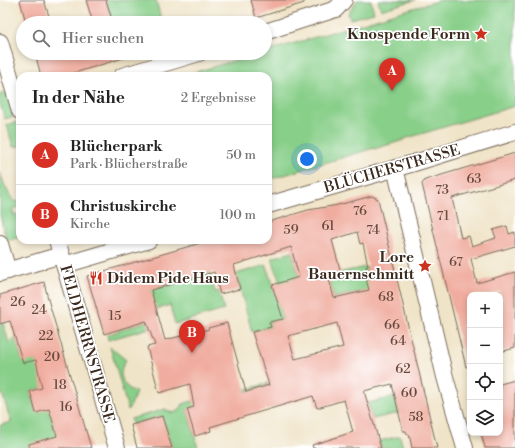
<!DOCTYPE html>
<html lang="de">
<meta charset="utf-8">
<style>
:root{--surface:#fff;--page:#f2f2f2;--text:#222;--muted:#767676;--line:#e0e0e0;--accent:#d93025}
body{margin:0;font-family:"Libre Bodoni",serif;background:var(--page);color:var(--text)}
.controls{position:absolute;right:12px;bottom:12px;display:grid;overflow:hidden;border-radius:8px;box-shadow:0 2px 6px #0003}
.controls button{width:36px;height:36px;display:grid;place-items:center;padding:0;border:0;border-bottom:1px solid var(--line);background:var(--surface);color:var(--text);font:20px sans-serif}
.you{position:absolute;left:307px;top:159px;width:14px;height:14px;margin:-10px;border:3px solid #fff;border-radius:50%;background:#1a73e8;box-shadow:0 0 0 6px #1a73e833}
.badge{display:grid;place-items:center;width:26px;height:26px;border-radius:50%;background:var(--accent);color:#fff;font-size:13px;font-weight:700}
.pin{position:absolute;translate:-50% -33px;filter:drop-shadow(0 1px 2px #0008)}
.pin::after{content:'';position:absolute;top:21px;width:14px;height:12px;background:inherit;clip-path:polygon(0 0,100% 0,50% 100%)}
.list{margin:0;padding:0;list-style:none}
h2{display:flex;justify-content:space-between;align-items:center;height:52px;margin:0;padding:0 16px;font-size:17px}
h2 small{font-size:13px;font-weight:400;color:var(--muted)}
.list li{display:grid;grid-template-columns:26px 1fr auto;gap:12px;align-items:center;box-sizing:border-box;height:60px;padding:0 16px;border-top:1px solid var(--line)}
.list b{display:block;font-size:15px;white-space:nowrap}
.list p{margin:0;font-size:13px;white-space:nowrap;color:var(--muted)}
.list em{font-size:13px;font-style:normal;color:var(--muted)}
.icon{flex:none;width:22px;height:22px;fill:none;stroke:currentColor;stroke-width:2;stroke-linecap:round;stroke-linejoin:round}
.map{position:relative;flex:none;width:515px;height:448px;overflow:hidden}
.search{position:absolute;background:var(--surface);box-shadow:0 2px 6px #0003;left:16px;top:16px;width:256px;height:44px;display:flex;align-items:center;gap:10px;box-sizing:border-box;padding:0 14px;border-radius:22px;color:var(--muted);font-size:15px}
.panel{position:absolute;background:var(--surface);box-shadow:0 2px 6px #0003;left:16px;top:72px;width:256px;height:172px;border-radius:12px}
.map>svg:first-child{display:block}
</style>
<div class="map">
<svg width="515" height="448" viewBox="0 0 515 448">
<rect width="100%" height="100%" fill="#fff"/>
<filter id="ink" filterUnits="userSpaceOnUse"><feTurbulence type="fractalNoise" baseFrequency=".025" numOctaves="2"/><feDisplacementMap in="SourceGraphic" scale="8" xChannelSelector="R" yChannelSelector="G"/><feConvolveMatrix kernelMatrix="1 2 1 2 8 2 1 2 1" color-interpolation-filters="sRGB"/></filter>
<filter id="wash" filterUnits="userSpaceOnUse"><feTurbulence type="fractalNoise" baseFrequency=".012" numOctaves="4" result="noise"/><feDisplacementMap in="SourceGraphic" scale="16" xChannelSelector="R" yChannelSelector="G"/><feGaussianBlur stdDeviation="0.9" result="paint"/><feColorMatrix in="noise" values="0 0 0 0 0 0 0 0 0 0 0 0 0 0 0 0 0 1.4 0 .05"/><feComposite in="paint" operator="in"/></filter>
<g filter="url(#wash)">
<rect width="100%" height="100%" fill="#f0e4c8"/>
<g fill="#88cf89" stroke="#627c54">
<polygon points="106,0 156,0 161,19 147,23 145,20 133,23 113,23"/>
<polygon points="357,0 371,0 374,13 350,19 348,13 353,7"/>
<polygon points="378,0 415,0 381,10"/>
<polygon points="440,0 515,0 515,106 404,139 404,140 374,149 374,148 268,180 268,76 182,76 260,53 265,53 265,52"/>
<polygon points="8,92 15,116 5,119 0,104 0,94"/>
<polygon points="17,122 20,133 20,146 13,147 7,125"/>
<path d="M 0,170 C 2,182 8,192 14,202 L 19,201 L 20,207 L 12,209 L 14,215 L 20,214 L 20,237 L 7,241 L 0,216 Z"/>
<polygon points="292,252 299,277 280,283 272,258"/>
<polygon points="266,265 283,319 269,322 271,327 252,332 236,274"/>
<polygon points="366,267 372,289 334,298 328,275"/>
<polygon points="210,273 215,292 219,291 224,310 175,324 170,305 140,314 134,295"/>
<polygon points="146,321 160,325 108,340 107,335"/>
<polygon points="3,323 9,343 15,337 23,362 35,357 45,382 42,389 39,389 30,391 36,412 49,405 55,430 60,435 48,448 0,448 0,425 11,422 2,393 0,393 0,324"/>
<path d="M 110,347 L 126,360 C 117,372 121,387 136,392 L 131,405 L 128,410 Z"/>
<polygon points="268,383 269,385 187,409 198,448 172,448 162,416 132,424 131,419 165,409 172,413 179,411 183,404 205,397 209,400"/>
<polygon points="395,397 399,413 373,419 368,403"/>
<polygon points="400,436 403,448 381,448 379,441"/>
</g>
<g id="blocks">
<g fill="#f0ac9e" fill-rule="evenodd">
<polygon points="20,0 44,0 51,23 26,23"/>
<polygon points="86,0 106,0 113,23 93,23"/>
<polygon points="251,0 304,0 304,3 256,18"/>
<polygon points="35,53 130,53 130,56 64,76 41,76"/>
<polygon points="515,153 515,180 452,198 461,238 469,236 472,246 496,238 493,230 507,226 509,234 515,232 515,246 471,259 477,283 515,272 515,348 500,352 500,291 488,295 470,295 470,367 466,367 422,184 425,180"/>
<path d="M 372,196 L 378,199 L 437,448 L 412,448 L 409,434 L 407,434 L 406,431 L 403,431 L 392,384 L 364,391 L 381,448 L 313,448 L 312,445 L 353,432 L 344,400 L 317,408 L 313,396 L 210,427 L 211,431 L 195,436 L 187,409 L 194,407 L 190,384 L 159,393 L 147,347 L 155,345 L 146,321 L 104,334 L 87,276 L 211,240 L 268,240 L 268,222 L 308,210 L 338,205 ZM 357,232 L 360,244 L 363,243 L 368,266 L 366,267 L 367,271 L 364,272 L 369,290 L 334,298 L 328,275 L 341,273 L 332,240 ZM 291,247 L 299,277 L 272,285 L 283,319 L 269,322 L 271,327 L 252,332 L 269,385 L 246,392 L 227,323 L 208,328 L 209,329 L 181,337 L 181,336 L 165,340 L 151,290 L 214,272 L 220,294 L 240,289 L 234,265 ZM 337,323 L 343,347 L 295,359 L 288,336 Z"/>
<polygon points="44,282 48,299 91,448 29,448 29,444 57,436 49,409 36,413 30,391 42,388 36,360 23,363 10,321 0,324 0,295"/>
<polygon points="515,380 515,448 485,448 481,433 500,433 500,384"/>
<polygon points="162,416 172,448 137,448 131,425"/>
</g>
</g>
</g>
<g filter="url(#ink)">
<use href="#blocks" fill-opacity="0" stroke="#7a6b5a" stroke-width="1"/>
<g fill="none" stroke-linecap="round" stroke-linejoin="round">
<g stroke="#7a6b5a" stroke-width="18">
<g id="street">
<polyline points="265,32 336,9 344,0"/>
<polyline points="0,42 20,111"/>
<polyline points="122,76 199,53"/>
<polyline points="395,168 445,377 465,448"/>
<polyline points="268,205 414,163 515,132"/>
<polyline points="57,240 117,448"/>
<polyline points="0,244 8,271"/>
<polyline points="64,265 149,240"/>
<polyline points="0,273 61,255"/>
</g>
</g>
<use href="#street" stroke="#fff" stroke-width="16"/>
</g>
</g>
<defs>
<g id="sight-bare" transform="scale(1.08)"><path d="M0-6L1.8-2.2L6-1.7L2.9 1.2L3.7 5.4L0 3.3L-3.7 5.4L-2.9 1.2L-6-1.7L-1.8-2.2Z" fill="#c8321e" stroke="#fff" stroke-width="2.5" paint-order="stroke"/></g>
<g id="restaurant-bare" transform="scale(1.08)"><path d="M-5-6h1v4h1v-4h1v4h1v-4h1v5L-1.5 .5V6h-2V.5L-5-1ZM5-6V6H3V1.5H1.5Q1.5-4 5-6Z" fill="#c8321e" stroke="#fff" stroke-width="2.5" paint-order="stroke"/></g>
</defs>
<g fill-rule="evenodd">
<use href="#sight-bare" x="481" y="34"/>
<use href="#sight-bare" x="425" y="266"/>
<use href="#restaurant-bare" x="96" y="278"/>
</g>
<g text-anchor="middle" dominant-baseline="central" stroke-width="3.5" stroke-linejoin="round" paint-order="stroke">
<g font-size="13" fill="#684a3e">
<text x="474" y="179">63</text>
<text x="442" y="190">73</text>
<text x="360" y="211">76</text>
<text x="443" y="216">71</text>
<text x="328" y="226">61</text>
<text x="291" y="230">59</text>
<text x="373" y="230">74</text>
<text x="456" y="262">67</text>
<text x="386" y="297">68</text>
<text x="18" y="302">26</text>
<text x="39" y="310">24</text>
<text x="115" y="316">15</text>
<text x="392" y="325">66</text>
<text x="46" y="336">22</text>
<text x="398" y="341">64</text>
<text x="52" y="357">20</text>
<text x="403" y="369">62</text>
<text x="60" y="385">18</text>
<text x="409" y="393">60</text>
<text x="66" y="407">16</text>
<text x="416" y="417">58</text>
</g>
<g font-size="15" font-weight="bold" fill="#3b2a1e" stroke="#fff" text-anchor="end">
<text x="470" y="34">Knospende Form</text>
<text x="414" y="257">Lore<tspan x="414" dy="17">Bauernschmitt</tspan></text>
<text x="107" y="278" text-anchor="start">Didem Pide Haus</text>
</g>
<g font-size="15" fill="#3b2a1e" stroke="#fff">
<text transform="translate(392 169) rotate(-16)">BLÜCHERSTRASSE</text>
<text transform="translate(87 344) rotate(74)">FELDHERRNSTRASSE</text>
</g>
</g>
</svg>
<div class="controls">
<button>+</button>
<button>−</button>
<button><svg class="icon" aria-label="locate" viewBox="0 0 24 24"><circle cx="12" cy="12" r="6"/><path d="M12 2v4M12 18v4M2 12h4M18 12h4"/></svg></button>
<button><svg class="icon" aria-label="layers" viewBox="0 0 24 24"><path d="M12 4l9 5-9 5-9-5zM3 14l9 5 9-5"/></svg></button>
</div>
<div class="you"></div>
<div class="pin badge" style="left:392px;top:91px">A</div>
<div class="pin badge" style="left:192px;top:353px">B</div>
<div class="search"><svg class="icon" aria-label="search" viewBox="0 0 24 24"><circle cx="10" cy="10" r="6"/><path d="M15 15l6 6"/></svg>Hier suchen</div>
<section class="panel">
<h2>In der Nähe<small>2 Ergebnisse</small></h2>
<ul class="list">
<li><span class="badge">A</span><div><b>Blücherpark</b><p>Park · Blücherstraße</p></div><em>50 m</em></li>
<li><span class="badge">B</span><div><b>Christuskirche</b><p>Kirche</p></div><em>100 m</em></li>
</ul>
</section>
</div>
